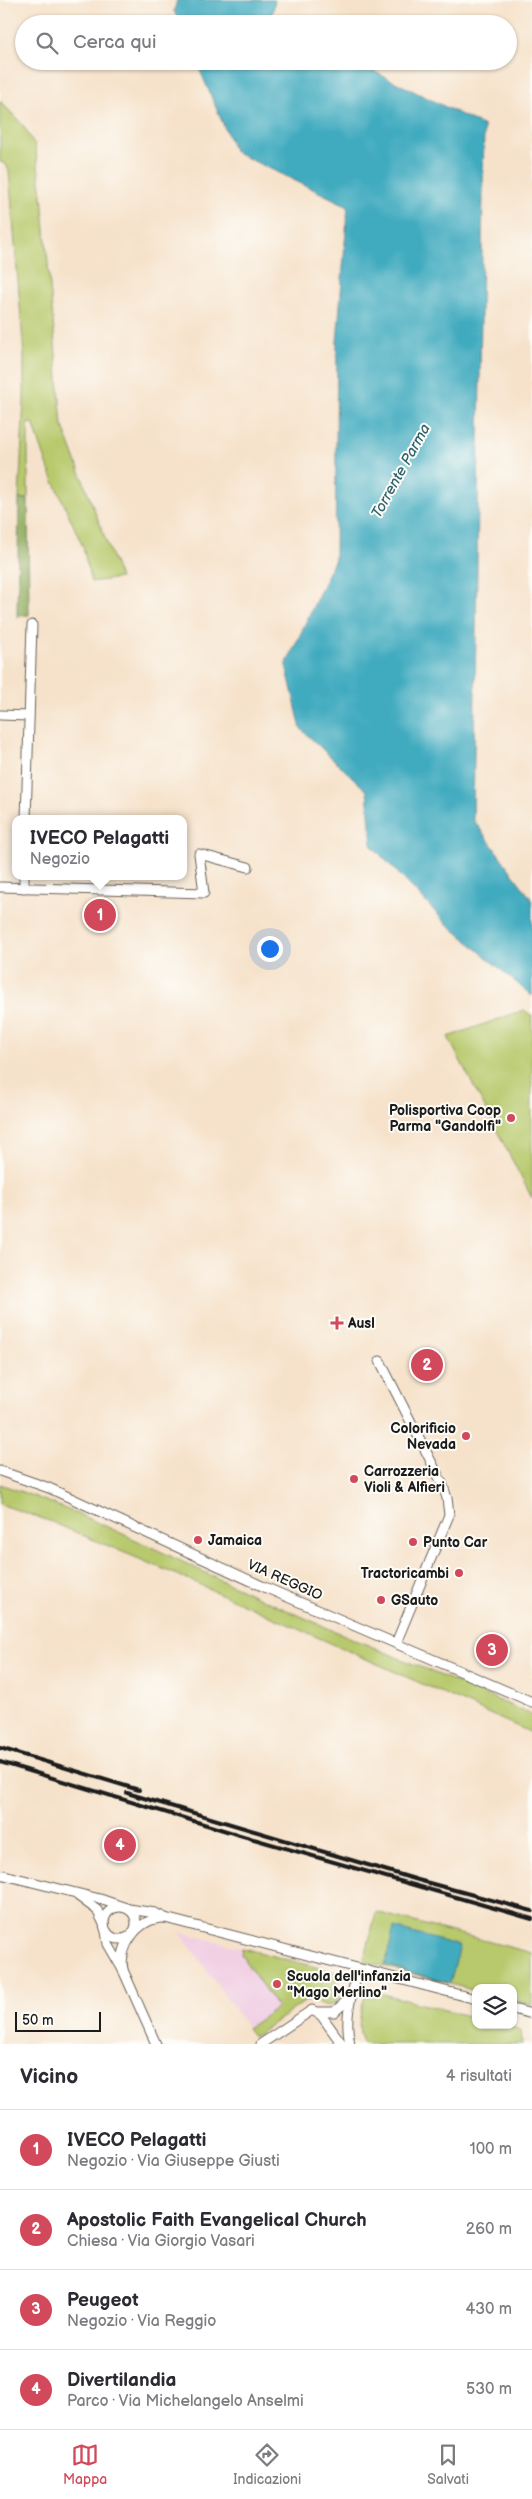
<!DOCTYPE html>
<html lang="it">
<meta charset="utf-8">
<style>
:root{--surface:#fff;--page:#f2f2f3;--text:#2b2b33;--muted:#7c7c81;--line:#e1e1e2;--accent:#d1495b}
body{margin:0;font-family:"Balsamiq Sans",sans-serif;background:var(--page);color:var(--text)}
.controls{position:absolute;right:15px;bottom:15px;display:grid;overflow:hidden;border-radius:10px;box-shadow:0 1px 4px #0004}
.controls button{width:45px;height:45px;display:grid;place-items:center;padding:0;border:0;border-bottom:1px solid var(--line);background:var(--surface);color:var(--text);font:25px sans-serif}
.scale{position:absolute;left:15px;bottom:12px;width:86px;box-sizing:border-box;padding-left:5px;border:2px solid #1c1c1c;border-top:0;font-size:14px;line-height:18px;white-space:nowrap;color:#1c1c1c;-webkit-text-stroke:4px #fdfcf7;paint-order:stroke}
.you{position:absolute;left:269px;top:948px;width:18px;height:18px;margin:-12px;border:4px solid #fff;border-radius:50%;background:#1a73e8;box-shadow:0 0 0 8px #1a73e833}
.badge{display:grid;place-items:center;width:32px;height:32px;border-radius:50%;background:var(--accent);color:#fff;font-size:16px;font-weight:700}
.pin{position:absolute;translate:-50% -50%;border:2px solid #fff;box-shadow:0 1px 5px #0006}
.popup{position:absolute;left:12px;top:815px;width:175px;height:65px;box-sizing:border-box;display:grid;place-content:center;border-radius:10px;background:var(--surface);filter:drop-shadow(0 1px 4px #0005);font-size:16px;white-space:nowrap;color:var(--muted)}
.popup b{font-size:19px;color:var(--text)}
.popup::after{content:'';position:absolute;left:50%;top:100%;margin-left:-10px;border:10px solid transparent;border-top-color:var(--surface)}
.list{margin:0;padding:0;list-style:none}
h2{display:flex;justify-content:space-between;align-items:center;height:65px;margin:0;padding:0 20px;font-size:21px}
h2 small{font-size:16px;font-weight:400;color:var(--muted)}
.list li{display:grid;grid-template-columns:32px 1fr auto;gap:15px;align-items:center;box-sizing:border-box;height:80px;padding:0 20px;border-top:1px solid var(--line)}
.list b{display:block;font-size:19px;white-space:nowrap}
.list p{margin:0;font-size:16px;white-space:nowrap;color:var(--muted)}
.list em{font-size:16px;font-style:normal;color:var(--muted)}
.icon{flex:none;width:28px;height:28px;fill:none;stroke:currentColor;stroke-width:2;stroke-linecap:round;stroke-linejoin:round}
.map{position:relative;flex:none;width:532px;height:2044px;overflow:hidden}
.search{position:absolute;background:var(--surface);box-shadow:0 1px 4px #0004;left:15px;right:15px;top:15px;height:55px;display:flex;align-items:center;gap:12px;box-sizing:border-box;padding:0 18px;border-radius:28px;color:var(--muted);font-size:19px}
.sheet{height:385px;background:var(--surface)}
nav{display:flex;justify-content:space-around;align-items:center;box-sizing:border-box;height:70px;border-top:1px solid var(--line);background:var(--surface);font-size:14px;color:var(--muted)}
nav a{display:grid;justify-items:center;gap:2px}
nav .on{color:var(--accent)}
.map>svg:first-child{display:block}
</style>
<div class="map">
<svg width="532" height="2044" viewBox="0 0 532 2044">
<rect width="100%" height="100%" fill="#fdfcf7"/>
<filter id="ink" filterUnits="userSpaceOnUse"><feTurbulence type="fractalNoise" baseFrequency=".02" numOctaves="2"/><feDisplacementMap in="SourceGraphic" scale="10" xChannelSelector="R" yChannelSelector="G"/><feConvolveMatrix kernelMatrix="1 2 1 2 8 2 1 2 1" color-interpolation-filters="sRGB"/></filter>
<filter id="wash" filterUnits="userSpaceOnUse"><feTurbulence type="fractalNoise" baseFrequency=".0096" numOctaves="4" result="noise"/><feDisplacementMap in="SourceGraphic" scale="20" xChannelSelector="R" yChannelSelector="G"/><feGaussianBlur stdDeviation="1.12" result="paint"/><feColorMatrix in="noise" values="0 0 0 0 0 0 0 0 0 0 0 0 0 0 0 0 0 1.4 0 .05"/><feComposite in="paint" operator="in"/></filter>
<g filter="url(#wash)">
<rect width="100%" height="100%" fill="#f6e2ca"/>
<polygon fill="#f1d0e4" points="180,1932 343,1974 342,1978 337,1977 335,1980 340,1988 340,1998 336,2003 326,2007 320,2006 313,1998 308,2002 307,2000 254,2037"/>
<g fill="#b7c96c" stroke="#6a7244">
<polygon points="0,101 22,124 35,145 42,195 62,424 120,578 91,582 83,547 49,470 33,423 28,423 28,499 19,499 24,399 24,355 9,171 6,164 0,162"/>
<polygon points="524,1010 532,1016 532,1198 448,1037"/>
<path d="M 0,1484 C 91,1515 176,1560 264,1600 C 352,1640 443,1675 532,1715 L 532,1733 L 187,1579 L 49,1521 L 0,1504 Z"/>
<polygon points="376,1912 532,1953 532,2005 513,2000 513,1988 476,1988 476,1991 364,1961"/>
<path d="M 242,1948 L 343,1974 L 342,1978 L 337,1977 L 335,1980 C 350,1997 326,2018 313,1998 L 308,2002 L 307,2000 L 254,2037 L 247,2028 L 277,2007 L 241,1955 Z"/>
<path d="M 367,1990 L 476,2018 L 476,2025 L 504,2025 L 521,2030 L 522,2044 L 364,2044 C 354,2025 362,2009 367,1990 Z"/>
</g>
<polygon fill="#91ad60" stroke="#56643e" points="19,499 28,499 29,615 17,616"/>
<g fill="#40aabf" stroke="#2e636e">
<polygon points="177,0 275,0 271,21 276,24 180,24 174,11"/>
<polygon points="196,61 353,61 484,126 473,819 532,900 532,996 445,922 372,846 367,791 301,729 286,665 335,559 337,342 348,206 235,152"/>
<polygon points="394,1928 460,1946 450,1983 385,1965"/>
</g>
</g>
<g filter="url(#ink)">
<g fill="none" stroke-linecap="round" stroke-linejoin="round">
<g stroke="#686159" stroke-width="11">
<g id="minor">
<polyline points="0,715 29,716"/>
<polyline points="26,819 32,625"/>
<polyline points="0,887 204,893 199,854 248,867"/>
<polyline points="24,888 24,876"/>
<polyline points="380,1361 442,1483 447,1498 449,1515 396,1643"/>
<polyline points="0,1471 49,1488 262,1586 532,1702"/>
<polyline points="0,1874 100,1899 129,1909 155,1913 165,1918 476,1999"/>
<polyline points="78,1896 97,1910 104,1924"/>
<circle cx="120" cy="1923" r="16"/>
<polyline points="106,1931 108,1944 123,1970 156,2044"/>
<path d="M 123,1970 C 118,1946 139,1917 165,1918"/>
<polyline points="513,2009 532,2014"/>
<polyline points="318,2012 334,2012 349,1999"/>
<polyline points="261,2044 312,2010 321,2015 342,2044"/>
<path d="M 350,2044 C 344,2017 351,1995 359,1969"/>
</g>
</g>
<use href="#minor" stroke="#fff" stroke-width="9"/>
<g stroke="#1c1c1c" stroke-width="4">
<polyline points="0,1748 139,1790"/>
<polyline points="0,1762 243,1836 532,1919"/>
<polyline points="127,1793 418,1880 532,1911"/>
</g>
</g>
</g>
<g fill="#d1495b" stroke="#fdfcf7" stroke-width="2">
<circle cx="511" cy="1118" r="5"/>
<path d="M334.5 1315.5h5v5h5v5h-5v5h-5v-5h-5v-5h5z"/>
<circle cx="466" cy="1436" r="5"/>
<circle cx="354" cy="1479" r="5"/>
<circle cx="198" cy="1540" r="5"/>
<circle cx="413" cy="1542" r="5"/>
<circle cx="459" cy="1573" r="5"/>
<circle cx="381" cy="1600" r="5"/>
<circle cx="277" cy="1984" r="5"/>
</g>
<g text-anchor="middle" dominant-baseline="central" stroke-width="4" stroke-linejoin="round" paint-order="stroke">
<g font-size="14" font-weight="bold" fill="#1c1c1c" stroke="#fdfcf7" text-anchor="start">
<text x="501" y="1110" text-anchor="end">Polisportiva Coop<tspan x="501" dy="16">Parma "Gandolfi"</tspan></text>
<text x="348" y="1323">Ausl</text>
<text x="456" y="1428" text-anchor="end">Colorificio<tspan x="456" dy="16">Nevada</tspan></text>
<text x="364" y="1471">Carrozzeria<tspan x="364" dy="16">Violi &amp; Alfieri</tspan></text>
<text x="208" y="1540">Jamaica</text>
<text x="423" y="1542">Punto Car</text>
<text x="449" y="1573" text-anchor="end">Tractoricambi</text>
<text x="391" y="1600">GSauto</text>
<text x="287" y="1976">Scuola dell'infanzia<tspan x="287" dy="16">"Mago Merlino"</tspan></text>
</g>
<g font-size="14" fill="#1c1c1c" stroke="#fdfcf7">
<text transform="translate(285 1580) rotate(24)">VIA REGGIO</text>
</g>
<g font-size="15" font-style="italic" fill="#2e636e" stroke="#fdfcf7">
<text transform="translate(401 471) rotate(-61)">Torrente Parma</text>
</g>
</g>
</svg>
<div class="controls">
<button><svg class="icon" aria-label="layers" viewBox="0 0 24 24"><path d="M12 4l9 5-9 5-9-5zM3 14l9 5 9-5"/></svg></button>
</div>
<div class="scale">50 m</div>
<div class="you"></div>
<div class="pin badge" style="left:100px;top:915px">1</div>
<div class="popup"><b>IVECO Pelagatti</b>Negozio</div>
<div class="pin badge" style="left:427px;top:1365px">2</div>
<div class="pin badge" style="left:492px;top:1650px">3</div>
<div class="pin badge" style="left:120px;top:1845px">4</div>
<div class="search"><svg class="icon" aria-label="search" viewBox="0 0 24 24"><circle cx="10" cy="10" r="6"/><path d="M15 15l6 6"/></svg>Cerca qui</div>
</div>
<section class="sheet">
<h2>Vicino<small>4 risultati</small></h2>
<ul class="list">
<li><span class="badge">1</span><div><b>IVECO Pelagatti</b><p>Negozio · Via Giuseppe Giusti</p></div><em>100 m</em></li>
<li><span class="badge">2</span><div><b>Apostolic Faith Evangelical Church</b><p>Chiesa · Via Giorgio Vasari</p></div><em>260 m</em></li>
<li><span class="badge">3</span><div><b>Peugeot</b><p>Negozio · Via Reggio</p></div><em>430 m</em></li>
<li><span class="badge">4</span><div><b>Divertilandia</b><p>Parco · Via Michelangelo Anselmi</p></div><em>530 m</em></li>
</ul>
</section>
<nav>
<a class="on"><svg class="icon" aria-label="map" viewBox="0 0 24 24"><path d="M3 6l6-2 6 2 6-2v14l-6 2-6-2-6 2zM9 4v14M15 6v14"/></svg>Mappa</a>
<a><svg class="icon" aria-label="directions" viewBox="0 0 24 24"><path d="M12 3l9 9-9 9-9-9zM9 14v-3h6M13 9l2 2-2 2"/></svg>Indicazioni</a>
<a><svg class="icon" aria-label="saved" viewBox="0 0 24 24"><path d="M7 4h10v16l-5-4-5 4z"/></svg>Salvati</a>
</nav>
